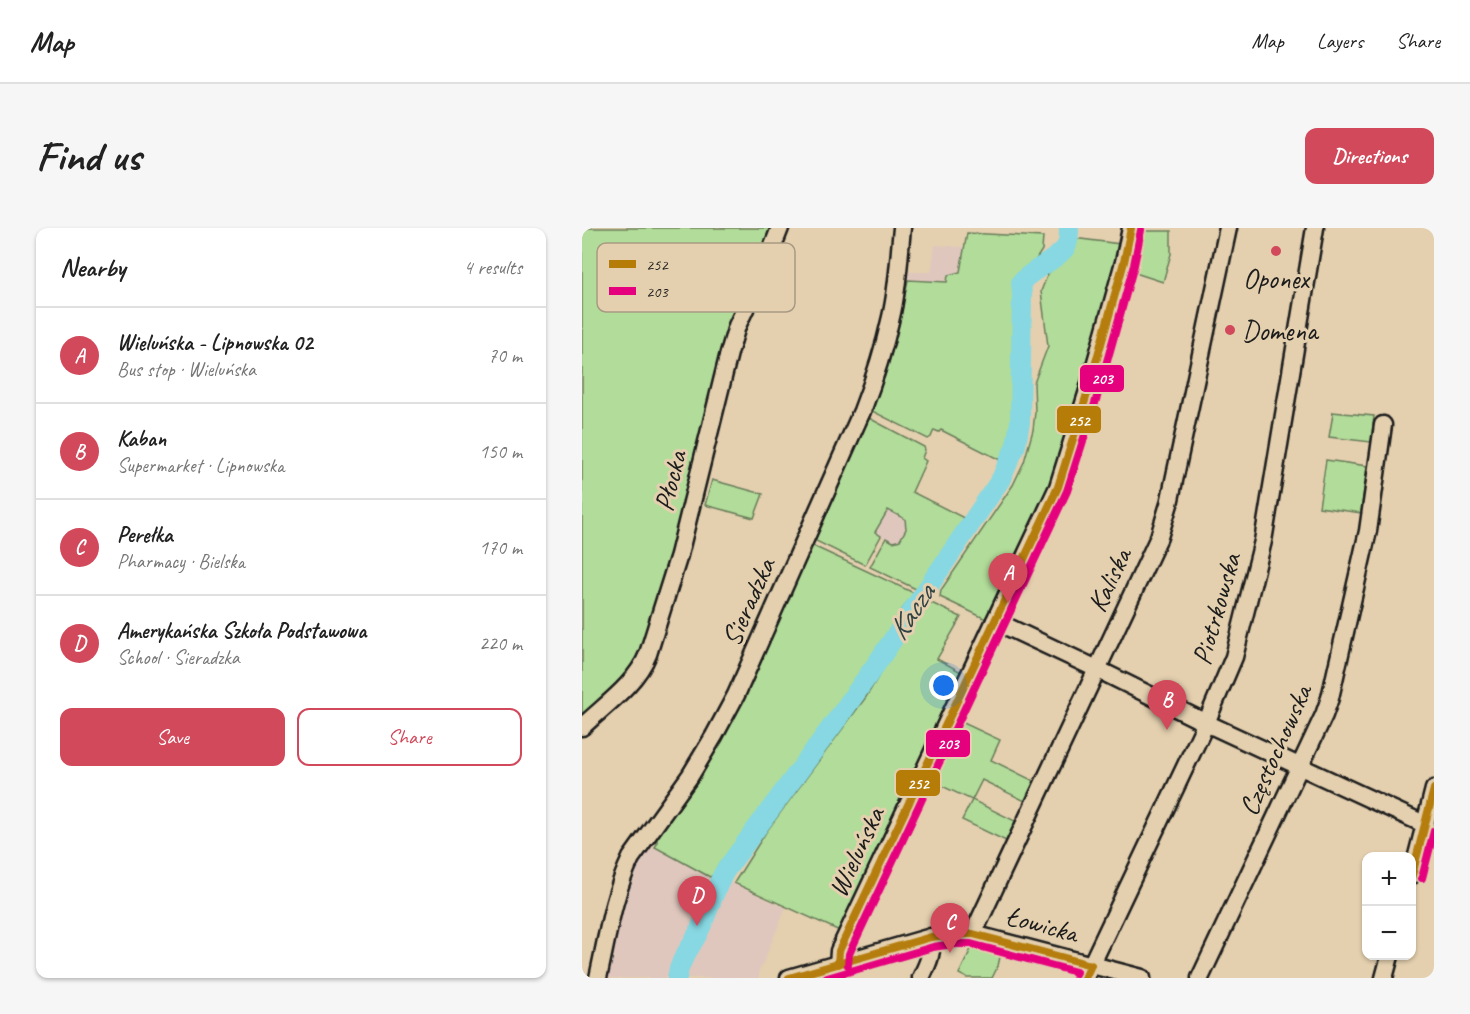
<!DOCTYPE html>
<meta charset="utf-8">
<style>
:root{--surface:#fff;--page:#f6f6f6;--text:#222;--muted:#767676;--line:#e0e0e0;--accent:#d1495b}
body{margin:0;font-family:Caveat,sans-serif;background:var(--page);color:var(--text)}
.controls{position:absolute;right:18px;bottom:18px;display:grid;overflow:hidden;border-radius:12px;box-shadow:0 2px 4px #0004}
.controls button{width:54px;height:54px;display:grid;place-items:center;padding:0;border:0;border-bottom:2px solid var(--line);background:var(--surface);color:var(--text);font:30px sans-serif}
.you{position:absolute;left:362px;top:458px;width:21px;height:21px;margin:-15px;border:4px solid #fff;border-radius:50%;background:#1a73e8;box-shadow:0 0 0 9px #1a73e833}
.badge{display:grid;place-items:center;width:39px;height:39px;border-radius:50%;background:var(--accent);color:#fff;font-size:20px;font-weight:700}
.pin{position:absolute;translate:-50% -50px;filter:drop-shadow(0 2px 3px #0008)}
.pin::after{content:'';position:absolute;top:32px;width:21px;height:18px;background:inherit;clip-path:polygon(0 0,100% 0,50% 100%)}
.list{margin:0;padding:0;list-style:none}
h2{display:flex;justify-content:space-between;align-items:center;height:78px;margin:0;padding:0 24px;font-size:26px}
h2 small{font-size:20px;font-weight:400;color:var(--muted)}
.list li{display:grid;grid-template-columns:39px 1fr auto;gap:18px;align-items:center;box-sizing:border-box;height:96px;padding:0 24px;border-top:2px solid var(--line)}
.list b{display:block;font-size:22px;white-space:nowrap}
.list p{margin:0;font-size:20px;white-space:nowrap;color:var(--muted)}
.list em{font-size:20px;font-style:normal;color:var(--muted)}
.actions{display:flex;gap:12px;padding:18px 24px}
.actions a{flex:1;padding:14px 0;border:2px solid var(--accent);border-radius:12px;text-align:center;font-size:21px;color:var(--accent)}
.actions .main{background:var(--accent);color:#fff}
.map{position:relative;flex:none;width:852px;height:750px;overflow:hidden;border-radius:12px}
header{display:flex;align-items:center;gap:36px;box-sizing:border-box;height:84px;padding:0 30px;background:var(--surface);border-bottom:2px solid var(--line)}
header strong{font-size:28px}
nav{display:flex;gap:33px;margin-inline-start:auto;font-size:21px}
.intro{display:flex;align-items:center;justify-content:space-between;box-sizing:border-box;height:144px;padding:0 36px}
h1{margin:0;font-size:42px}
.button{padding:15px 27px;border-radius:12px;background:var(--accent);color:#fff;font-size:21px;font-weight:700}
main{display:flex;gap:36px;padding:0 36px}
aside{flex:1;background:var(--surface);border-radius:12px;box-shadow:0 2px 4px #0004}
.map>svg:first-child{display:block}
</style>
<header>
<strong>Map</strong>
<nav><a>Map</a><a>Layers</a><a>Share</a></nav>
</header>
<div class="intro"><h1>Find us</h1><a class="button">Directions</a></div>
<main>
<aside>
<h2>Nearby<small>4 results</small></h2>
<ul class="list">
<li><span class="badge">A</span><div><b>Wieluńska - Lipnowska 02</b><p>Bus stop · Wieluńska</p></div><em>70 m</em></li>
<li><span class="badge">B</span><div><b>Kaban</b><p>Supermarket · Lipnowska</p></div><em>150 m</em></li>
<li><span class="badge">C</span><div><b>Perełka</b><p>Pharmacy · Bielska</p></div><em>170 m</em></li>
<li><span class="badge">D</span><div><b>Amerykańska Szkoła Podstawowa</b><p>School · Sieradzka</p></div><em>220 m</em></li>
</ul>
<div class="actions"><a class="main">Save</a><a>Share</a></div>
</aside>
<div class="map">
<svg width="852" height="750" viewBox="0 0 852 750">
<rect width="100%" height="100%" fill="#e4d0af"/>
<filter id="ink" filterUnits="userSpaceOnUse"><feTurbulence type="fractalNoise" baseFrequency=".0167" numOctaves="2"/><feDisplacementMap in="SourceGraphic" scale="12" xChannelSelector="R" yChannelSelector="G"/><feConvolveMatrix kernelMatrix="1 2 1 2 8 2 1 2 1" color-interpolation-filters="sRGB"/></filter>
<g filter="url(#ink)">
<g fill="#dfc7bd">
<polygon points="353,17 382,19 378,44 365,55 326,52 327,44 349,44"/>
<polygon points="306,282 323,291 324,301 318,312 311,314 292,305"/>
<polygon points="73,619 128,649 111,689 113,691 134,647 204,680 179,740 177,741 177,750 22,750 42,662 61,624"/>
</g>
<g fill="#b2dc99" stroke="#677c5a" stroke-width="1.5">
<polygon points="0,0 192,0 111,250 59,436 0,494"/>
<polygon points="558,3 589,3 589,26 581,54 547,43"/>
<polygon points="385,5 461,9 460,22 453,33 440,43 433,59 436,68 435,95 436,107 431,201 420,233 359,202 357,204 352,202 349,209 346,211 288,182 303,148 317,96 326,52 365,54 366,47 378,44"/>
<polygon points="491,10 538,16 473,251 408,393 358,369 359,362 431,257 442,234 451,202 453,184 452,155 466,118 459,63 466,46 478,31 487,23"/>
<polygon points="750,184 792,188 789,214 747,209 751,186"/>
<polygon points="285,189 342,219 343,222 340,230 344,233 330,264 382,290 347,346 346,346 334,361 288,339 304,310 311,314 318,312 324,301 323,291 306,282 293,304 299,308 283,337 232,312"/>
<polygon points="744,232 785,238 779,285 737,279"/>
<polygon points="130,252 181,266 172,290 123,277"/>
<polygon points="229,317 332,365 319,383 321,389 315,399 309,403 301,418 273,460 181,579 132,646 128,649 73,619 75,616 75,609 115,552 167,461"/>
<polygon points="343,372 379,389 355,431 383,446 260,704 152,655 184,604 284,469"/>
<polygon points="373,491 418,512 409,532 454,554 445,574 400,552 390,572 435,594 426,614 380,592 390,572 345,551"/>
<polygon points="393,713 420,720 416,738 410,750 385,750 377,746"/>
</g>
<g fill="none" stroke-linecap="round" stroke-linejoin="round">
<path stroke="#87d8e2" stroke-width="20" d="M 95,750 C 97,733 107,722 115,707 C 126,686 131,663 143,643 L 256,490 L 295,435 L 419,251 L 434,217 L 438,194 L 440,67 L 439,54 C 450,42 476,31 484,19 C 487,13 487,6 487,0"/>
<g stroke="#1c1c1c" stroke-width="21">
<g id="minor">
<polyline points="413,393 515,441 624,495 842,596"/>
<path d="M 0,499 C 23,477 54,456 66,426 L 97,327 L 147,125 L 155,98 L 184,36 L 198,0"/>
<polyline points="830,647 852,561"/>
<polyline points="391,706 577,309 587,276 646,0"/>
<polyline points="256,736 257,723 476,259 505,166 542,34 549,0"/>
<path d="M 16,750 C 25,710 31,667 49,630 L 108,548 L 132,508 L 154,467 L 280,183 C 292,152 302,121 309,89 C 316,60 317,29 320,0"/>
<path d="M 207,750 L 349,709 C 364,706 376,704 391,706 L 560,750"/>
<path d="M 339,750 C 346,735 351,726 349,709"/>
<polyline points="503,750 624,495 652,429 681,313 733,0"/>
<polyline points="618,750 742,487 748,470 786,303 801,197"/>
<polyline points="802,750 808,728"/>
</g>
</g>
<use href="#minor" stroke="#e4d0af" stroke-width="16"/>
<g stroke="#e4d0af" stroke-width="12">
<g id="bus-1">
<polyline points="830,647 852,561"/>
<polyline points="256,736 257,723 476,259 505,166 542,34 549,0"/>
<polyline points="207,750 349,709 370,706 391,706 509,737 503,750"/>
</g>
</g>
<g stroke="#e4d0af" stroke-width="12">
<g id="bus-2">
<polyline points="840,650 852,603"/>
<polyline points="266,737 267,726 485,263 515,169 552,37 559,2"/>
<polyline points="245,750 351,719 371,716 389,716 494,744 493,746"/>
</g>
</g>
<use href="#bus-1" stroke="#b57d08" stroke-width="8"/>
<use href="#bus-2" stroke="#e5007d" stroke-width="8"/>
</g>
</g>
<g fill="#d1495b" stroke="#e4d0af" stroke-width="2">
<circle cx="694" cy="23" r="6"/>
<circle cx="648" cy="102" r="6"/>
</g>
<g text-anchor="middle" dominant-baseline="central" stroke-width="6" stroke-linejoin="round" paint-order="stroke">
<g font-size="28" fill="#1c1c1c" stroke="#e4d0af">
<text x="694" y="50">Oponex</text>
<text x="660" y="102" text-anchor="start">Domena</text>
</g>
<g font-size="28" fill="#1c1c1c" stroke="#e4d0af">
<text transform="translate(88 253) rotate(-76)">Płocka</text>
<text transform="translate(527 352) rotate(-65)">Kaliska</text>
<text transform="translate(166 374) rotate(-66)">Sieradzka</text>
<text transform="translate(634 381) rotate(-74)">Piotrkowska</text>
<text transform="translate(693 522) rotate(-66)">Częstochowska</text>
<text transform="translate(274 624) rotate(-65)">Wieluńska</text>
<text transform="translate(460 696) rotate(15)">Łowicka</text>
</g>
<g font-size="30" font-style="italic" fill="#314244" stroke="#e4d0af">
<text transform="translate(329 384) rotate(-56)">Kacza</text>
</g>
</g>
<rect x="15" y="15" width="198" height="69" rx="9" fill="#e4d0af" stroke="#a89a83" stroke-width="1.5"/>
<rect x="27" y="32" width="27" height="8" fill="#b57d08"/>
<rect x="27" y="59" width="27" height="8" fill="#e5007d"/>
<g font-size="16" fill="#1c1c1c">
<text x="64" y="42">252</text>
<text x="64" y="69">203</text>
</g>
<g stroke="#e4d0af" stroke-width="2">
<rect x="497" y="136" width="46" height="29" rx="6" fill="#e5007d"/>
<rect x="474" y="177" width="46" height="29" rx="6" fill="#b57d08"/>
<rect x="343" y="501" width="46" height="29" rx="6" fill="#e5007d"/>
<rect x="313" y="541" width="46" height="28" rx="6" fill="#b57d08"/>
</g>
<g font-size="16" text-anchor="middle" font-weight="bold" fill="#fff">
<text x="520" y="156">203</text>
<text x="497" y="198">252</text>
<text x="366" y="521">203</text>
<text x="336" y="561">252</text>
</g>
</svg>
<div class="controls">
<button>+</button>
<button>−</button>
</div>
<div class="you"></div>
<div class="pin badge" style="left:426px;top:375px">A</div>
<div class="pin badge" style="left:585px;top:502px">B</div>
<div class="pin badge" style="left:368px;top:725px">C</div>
<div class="pin badge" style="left:115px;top:698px">D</div>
</div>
</main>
